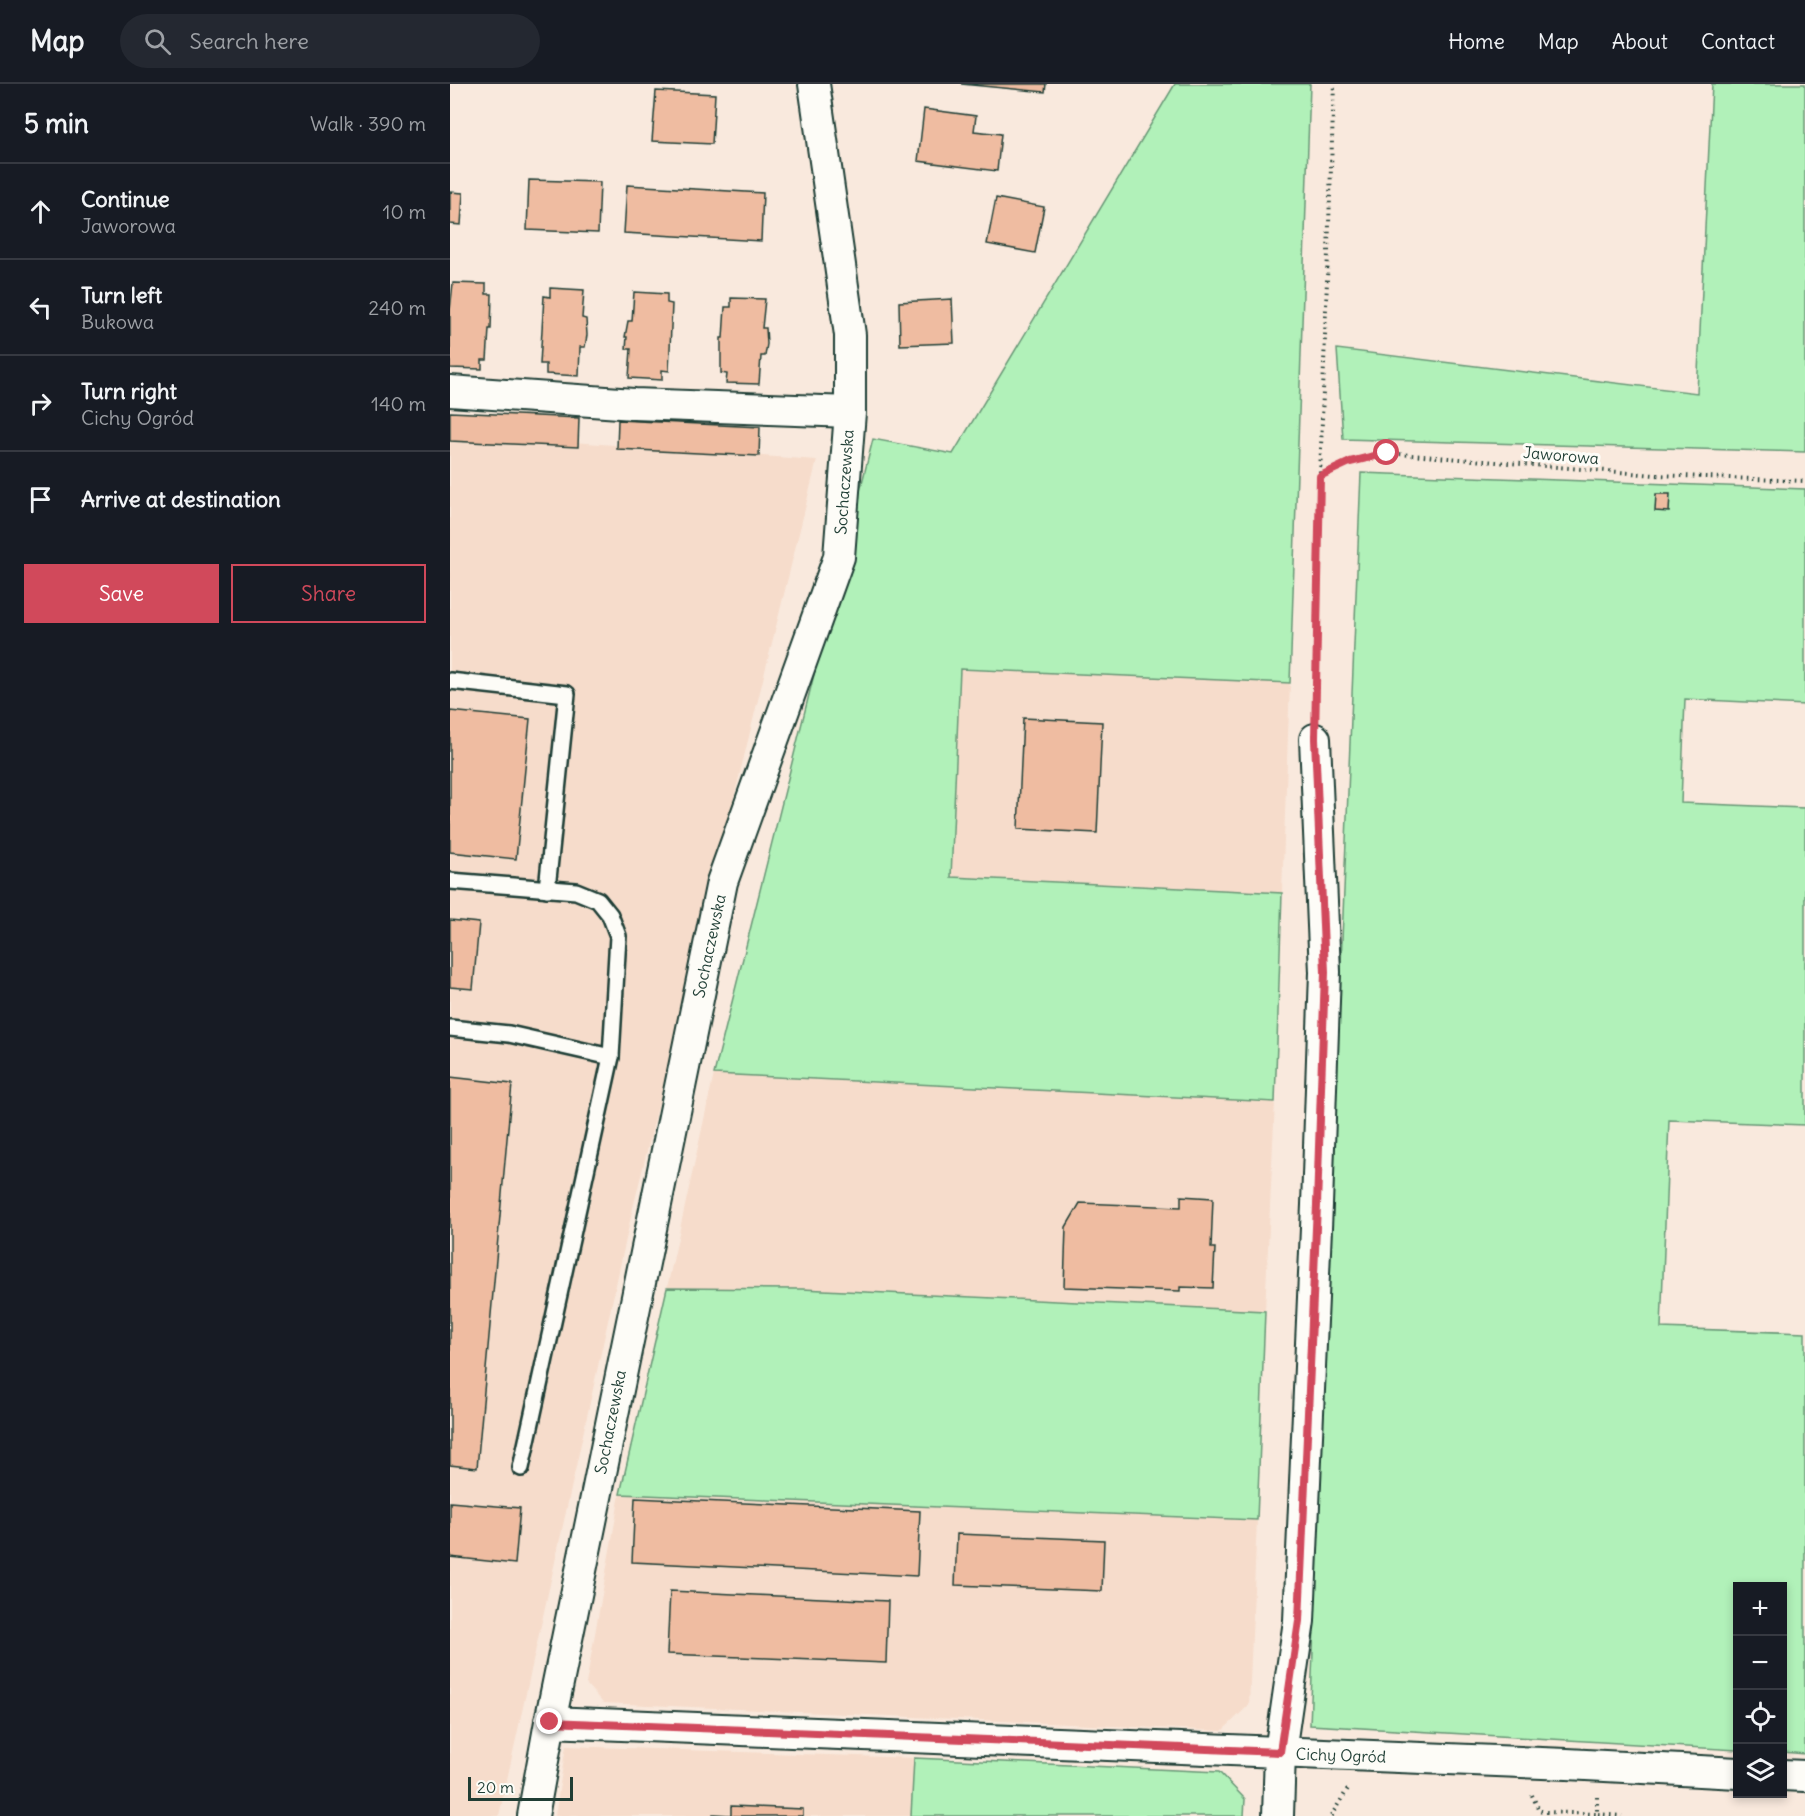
<!DOCTYPE html>
<meta charset="utf-8">
<style>
:root{--surface:#171b24;--page:#242831;--text:#f1f3f6;--muted:#9ea1a6;--line:#363941;--accent:#d1495b}
body{margin:0;font-family:Delius,sans-serif;background:var(--page);color:var(--text)}
.controls{position:absolute;right:18px;bottom:18px;display:grid;overflow:hidden;border-radius:0px;box-shadow:0 3px 9px #0003}
.controls button{width:54px;height:54px;display:grid;place-items:center;padding:0;border:0;border-bottom:2px solid var(--line);background:var(--surface);color:var(--text);font:30px sans-serif}
.scale{position:absolute;left:18px;bottom:15px;width:105px;box-sizing:border-box;padding-left:6px;border:3px solid #1f3d34;border-top:0;font-size:16px;line-height:21px;white-space:nowrap;color:#1f3d34;-webkit-text-stroke:4px #fdfcf7;paint-order:stroke}
.stop{position:absolute;width:18px;height:18px;margin:-14px;border:4px solid #d1495b;border-radius:50%;background:#fff}
.stop.end{background:#d1495b;border-color:#fff;box-shadow:0 2px 6px #0008}
.list{margin:0;padding:0;list-style:none}
h2{display:flex;justify-content:space-between;align-items:center;height:78px;margin:0;padding:0 24px;font-size:26px}
h2 small{font-size:20px;font-weight:400;color:var(--muted)}
.list li{display:grid;grid-template-columns:39px 1fr auto;gap:18px;align-items:center;box-sizing:border-box;height:96px;padding:0 24px;border-top:2px solid var(--line)}
.list b{display:block;font-size:22px;white-space:nowrap}
.list p{margin:0;font-size:20px;white-space:nowrap;color:var(--muted)}
.list em{font-size:20px;font-style:normal;color:var(--muted)}
.actions{display:flex;gap:12px;padding:18px 24px}
.actions a{flex:1;padding:14px 0;border:2px solid var(--accent);border-radius:0px;text-align:center;font-size:21px;color:var(--accent)}
.actions .main{background:var(--accent);color:#fff}
.icon{flex:none;width:33px;height:33px;fill:none;stroke:currentColor;stroke-width:2;stroke-linecap:round;stroke-linejoin:round}
.map{position:relative;flex:none;width:1355px;height:1732px;overflow:hidden}
header{display:flex;align-items:center;gap:36px;box-sizing:border-box;height:84px;padding:0 30px;background:var(--surface);border-bottom:2px solid var(--line)}
header strong{font-size:28px}
nav{display:flex;gap:33px;margin-inline-start:auto;font-size:21px}
.search{width:420px;height:54px;background:var(--page);display:flex;align-items:center;gap:15px;box-sizing:border-box;padding:0 21px;border-radius:33px;color:var(--muted);font-size:22px}
main{display:flex}
aside{flex:1;background:var(--surface)}
.map>svg:first-child{display:block}
</style>
<header>
<strong>Map</strong>
<div class="search"><svg class="icon" aria-label="search" viewBox="0 0 24 24"><circle cx="10" cy="10" r="6"/><path d="M15 15l6 6"/></svg>Search here</div>
<nav><a>Home</a><a>Map</a><a>About</a><a>Contact</a></nav>
</header>
<main>
<aside>
<h2>5 min<small>Walk · 390 m</small></h2>
<ul class="list">
<li><svg class="icon" aria-label="ahead" viewBox="0 0 24 24"><path d="M12 20V5M6 11l6-6 6 6"/></svg><div><b>Continue</b><p>Jaworowa</p></div><em>10 m</em></li>
<li><svg class="icon" aria-label="left" viewBox="0 0 24 24"><path d="M17 20v-9H6M10 6l-5 5 5 5"/></svg><div><b>Turn left</b><p>Bukowa</p></div><em>240 m</em></li>
<li><svg class="icon" aria-label="right" viewBox="0 0 24 24"><path d="M7 20v-9h11M14 6l5 5-5 5"/></svg><div><b>Turn right</b><p>Cichy Ogród</p></div><em>140 m</em></li>
<li><svg class="icon" aria-label="arrive" viewBox="0 0 24 24"><path d="M6 21V4h12l-3 4 3 4H6"/></svg><div><b>Arrive at destination</b></div></li>
</ul>
<div class="actions"><a class="main">Save</a><a>Share</a></div>
</aside>
<div class="map">
<svg width="1355" height="1732" viewBox="0 0 1355 1732">
<rect width="100%" height="100%" fill="#f9e9dd"/>
<filter id="ink" filterUnits="userSpaceOnUse"><feTurbulence type="fractalNoise" baseFrequency=".0167" numOctaves="2"/><feDisplacementMap in="SourceGraphic" scale="12" xChannelSelector="R" yChannelSelector="G"/><feConvolveMatrix kernelMatrix="1 2 1 2 8 2 1 2 1" color-interpolation-filters="sRGB"/></filter>
<g filter="url(#ink)">
<g fill="#f6dccb">
<polygon points="0,349 367,376 182,1128 49,1732 0,1732"/>
<polygon points="510,585 840,599 832,809 501,793"/>
<polygon points="264,990 825,1018 815,1227 352,1205 217,1204"/>
<polygon points="170,1410 807,1436 799,1621 772,1647 153,1619 136,1600"/>
<polygon points="116,1662 464,1674 461,1732 105,1732"/>
</g>
<g fill="#b1f1b9" stroke="#689776" stroke-width="1.5">
<polygon points="725,0 860,0 840,599 510,585 501,793 832,809 825,1018 264,990 423,355 503,370"/>
<polygon points="1262,0 1355,0 1355,368 893,355 887,265 1247,309"/>
<polygon points="911,389 1355,405 1355,621 1235,615 1231,719 1355,724 1355,1041 1219,1036 1211,1244 1355,1249 1355,1670 1333,1668 1332,1502 1288,1502 1287,1666 860,1641"/>
<polygon points="217,1204 352,1205 815,1227 807,1436 170,1410"/>
<polygon points="464,1674 769,1688 795,1715 794,1732 461,1732"/>
</g>
<g fill="#efbca1" stroke="#1f3d34" stroke-width="1.5">
<polygon points="511,0 596,0 595,8"/>
<polygon points="206,7 265,10 262,60 202,57"/>
<polygon points="474,25 526,32 524,47 551,50 547,87 468,77"/>
<polygon points="79,96 150,98 148,149 77,146"/>
<polygon points="177,101 313,109 311,157 174,149"/>
<polygon points="0,108 13,109 11,141 0,140"/>
<polygon points="546,114 594,123 585,169 537,160"/>
<polygon points="3,199 36,200 36,210 42,210 41,245 39,245 37,276 32,276 32,285 0,284 0,227"/>
<polygon points="100,204 134,206 132,234 136,235 137,251 135,263 130,263 129,292 96,290 96,280 90,280 94,212 100,213"/>
<polygon points="184,208 217,210 217,219 222,220 219,287 212,286 212,296 179,294 181,265 176,265 177,253 175,253 178,237 182,237"/>
<polygon points="281,214 315,215 312,244 316,244 317,260 315,272 311,272 309,300 276,299 277,290 271,289 271,254 273,254 275,223 281,223"/>
<polygon points="502,215 504,259 450,261 449,218"/>
<polygon points="0,328 129,334 128,363 0,357"/>
<polygon points="168,336 310,343 309,372 167,365"/>
<polygon points="1206,410 1220,410 1219,428 1205,427"/>
<polygon points="0,627 80,635 66,775 0,768"/>
<polygon points="573,634 652,638 647,749 568,745"/>
<polygon points="0,836 29,839 23,905 0,903"/>
<polygon points="0,993 62,1000 27,1384 0,1381"/>
<polygon points="731,1112 763,1114 761,1164 765,1164 763,1204 730,1203 730,1207 614,1203 616,1143 630,1119 731,1123"/>
<polygon points="185,1414 470,1427 467,1492 182,1478"/>
<polygon points="0,1418 70,1424 65,1480 0,1473"/>
<polygon points="507,1450 654,1456 652,1507 505,1501"/>
<polygon points="220,1507 438,1517 436,1579 217,1570"/>
<polygon points="281,1722 353,1725 353,1732 263,1732 263,1730 281,1731"/>
</g>
<g fill="none" stroke-linecap="round" stroke-linejoin="round">
<g stroke="#1f3d34" stroke-width="20">
<g id="lane">
<polyline points="0,597 117,610 97,805"/>
<polyline points="0,797 126,807 148,816 160,831 168,852 161,973 71,1384"/>
<polyline points="0,944 59,950 161,973"/>
</g>
</g>
<g stroke="#1f3d34" stroke-width="34">
<g id="street">
<polyline points="0,307 184,320 400,328"/>
<polyline points="100,1638 1117,1680 1288,1689"/>
<polyline points="1332,1691 1355,1692"/>
<polyline points="83,1732 100,1638 272,798 389,473 400,328 400,251 364,0"/>
<polyline points="828,1732 830,1668 849,1537 867,1121 875,888 865,655"/>
</g>
</g>
<g stroke="#1f3d34" stroke-width="4" stroke-dasharray="1.5 4.5" stroke-linecap="butt">
<polyline points="870,392 900,378 937,369 1205,391 1355,397"/>
<polyline points="865,623 870,392 884,0"/>
<polyline points="1082,1711 1089,1726 1095,1728 1147,1730"/>
<polyline points="1147,1713 1147,1730 1172,1732"/>
<polyline points="881,1732 899,1703"/>
</g>
<use href="#lane" stroke="#fdfcf7" stroke-width="15"/>
<use href="#street" stroke="#fdfcf7" stroke-width="30"/>
</g>
</g>
<g fill="none" stroke-linecap="round" stroke-linejoin="round" filter="url(#ink)">
<polyline stroke="#d1495b" stroke-width="8" points="100,1638 830,1668 849,1537 867,1121 875,888 865,655 870,392 900,378 937,369"/>
</g>
<g text-anchor="middle" dominant-baseline="central" stroke-width="6" stroke-linejoin="round" paint-order="stroke">
<g font-size="16" fill="#1f3d34" stroke="#fdfcf7">
<text transform="translate(1111 371) rotate(5)">Jaworowa</text>
<text transform="translate(394 398) rotate(-86)">Sochaczewska</text>
<text transform="translate(259 862) rotate(-78)">Sochaczewska</text>
<text transform="translate(160 1338) rotate(-79)">Sochaczewska</text>
<text transform="translate(891 1671) rotate(2)">Cichy Ogród</text>
</g>
</g>
</svg>
<div class="controls">
<button>+</button>
<button>−</button>
<button><svg class="icon" aria-label="locate" viewBox="0 0 24 24"><circle cx="12" cy="12" r="6"/><path d="M12 2v4M12 18v4M2 12h4M18 12h4"/></svg></button>
<button><svg class="icon" aria-label="layers" viewBox="0 0 24 24"><path d="M12 4l9 5-9 5-9-5zM3 14l9 5 9-5"/></svg></button>
</div>
<div class="scale">20 m</div>
<div class="stop" style="left:937px;top:369px"></div>
<div class="stop end" style="left:100px;top:1638px"></div>
</div>
</main>
